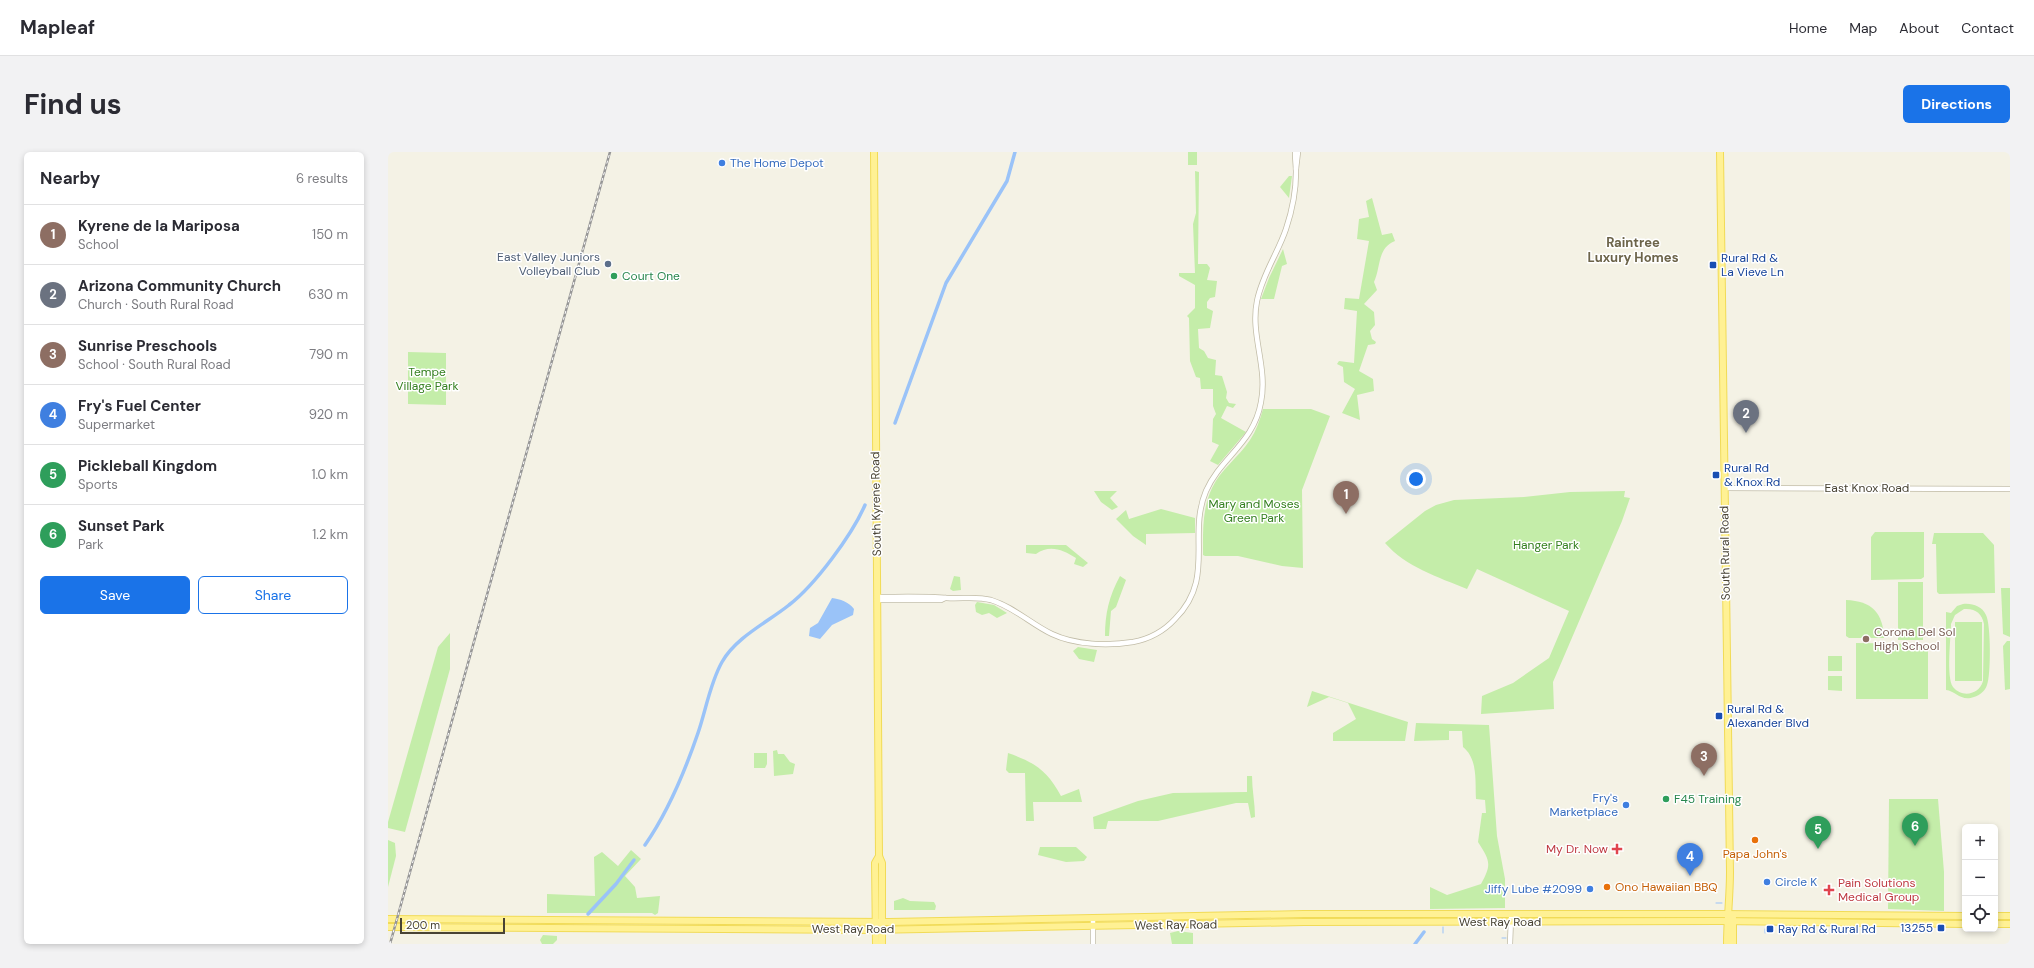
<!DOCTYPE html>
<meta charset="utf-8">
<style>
:root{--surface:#fff;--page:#f2f2f3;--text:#2b2b33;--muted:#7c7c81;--line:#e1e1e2;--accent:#1a73e8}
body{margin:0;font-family:"DM Sans",sans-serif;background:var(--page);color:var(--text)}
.controls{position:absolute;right:12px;bottom:12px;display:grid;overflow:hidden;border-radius:6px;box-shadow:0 2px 6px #0003}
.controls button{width:36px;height:36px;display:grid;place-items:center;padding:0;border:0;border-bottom:1px solid var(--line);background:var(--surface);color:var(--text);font:20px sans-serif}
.scale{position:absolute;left:12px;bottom:10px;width:105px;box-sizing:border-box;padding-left:4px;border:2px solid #484334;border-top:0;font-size:11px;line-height:14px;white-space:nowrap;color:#484334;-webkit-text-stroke:3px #fff;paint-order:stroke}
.you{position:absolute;left:1028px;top:327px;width:14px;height:14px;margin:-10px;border:3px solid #fff;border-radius:50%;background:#1a73e8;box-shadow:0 0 0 6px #1a73e833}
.badge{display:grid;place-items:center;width:26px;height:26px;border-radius:50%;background:var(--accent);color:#fff;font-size:13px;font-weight:700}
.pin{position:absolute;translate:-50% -33px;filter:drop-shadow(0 1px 2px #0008)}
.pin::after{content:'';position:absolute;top:21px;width:14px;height:12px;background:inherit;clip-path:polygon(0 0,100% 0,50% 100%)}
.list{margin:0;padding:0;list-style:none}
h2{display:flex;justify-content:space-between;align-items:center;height:52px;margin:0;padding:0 16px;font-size:17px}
h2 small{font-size:13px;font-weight:400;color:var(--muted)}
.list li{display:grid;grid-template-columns:26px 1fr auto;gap:12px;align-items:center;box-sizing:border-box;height:60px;padding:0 16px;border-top:1px solid var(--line)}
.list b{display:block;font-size:15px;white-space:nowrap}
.list p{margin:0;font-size:13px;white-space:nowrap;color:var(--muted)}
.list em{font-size:13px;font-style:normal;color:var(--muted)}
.actions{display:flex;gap:8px;padding:12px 16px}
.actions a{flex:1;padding:9px 0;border:1px solid var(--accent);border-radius:6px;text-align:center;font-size:14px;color:var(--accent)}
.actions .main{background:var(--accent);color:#fff}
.icon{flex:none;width:22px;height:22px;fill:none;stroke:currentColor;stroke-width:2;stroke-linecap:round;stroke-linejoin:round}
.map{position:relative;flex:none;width:1622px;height:792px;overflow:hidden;border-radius:6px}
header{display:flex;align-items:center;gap:24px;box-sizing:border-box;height:56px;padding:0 20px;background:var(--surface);border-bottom:1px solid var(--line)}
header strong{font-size:19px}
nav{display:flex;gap:22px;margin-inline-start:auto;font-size:14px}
.intro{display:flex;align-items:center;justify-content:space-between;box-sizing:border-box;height:96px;padding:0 24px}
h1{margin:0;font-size:28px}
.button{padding:10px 18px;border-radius:6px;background:var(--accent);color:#fff;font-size:14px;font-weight:700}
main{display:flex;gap:24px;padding:0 24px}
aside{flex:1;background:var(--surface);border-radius:6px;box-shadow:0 2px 6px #0003}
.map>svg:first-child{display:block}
</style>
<header>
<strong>Mapleaf</strong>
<nav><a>Home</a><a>Map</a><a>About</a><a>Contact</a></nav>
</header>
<div class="intro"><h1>Find us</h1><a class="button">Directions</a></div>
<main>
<aside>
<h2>Nearby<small>6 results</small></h2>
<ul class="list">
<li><span class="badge" style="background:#8d6e63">1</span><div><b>Kyrene de la Mariposa</b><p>School</p></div><em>150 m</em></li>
<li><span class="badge" style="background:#6b7280">2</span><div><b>Arizona Community Church</b><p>Church · South Rural Road</p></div><em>630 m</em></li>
<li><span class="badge" style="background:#8d6e63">3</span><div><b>Sunrise Preschools</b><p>School · South Rural Road</p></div><em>790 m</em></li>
<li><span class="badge" style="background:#3f7fe0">4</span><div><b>Fry's Fuel Center</b><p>Supermarket</p></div><em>920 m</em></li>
<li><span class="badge" style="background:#2e9e5b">5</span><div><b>Pickleball Kingdom</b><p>Sports</p></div><em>1.0 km</em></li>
<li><span class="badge" style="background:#2e9e5b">6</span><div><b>Sunset Park</b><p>Park</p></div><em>1.2 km</em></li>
</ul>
<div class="actions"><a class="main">Save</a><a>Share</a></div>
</aside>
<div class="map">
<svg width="1622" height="792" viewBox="0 0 1622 792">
<rect width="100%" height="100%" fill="#f4f2e5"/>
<g fill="#c4eda9" fill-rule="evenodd">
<rect x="800" y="0" width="9" height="13"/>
<polygon points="807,19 811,20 810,112 819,112 822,116 819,128 829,129 827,145 822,146 819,150 819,156 825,159 822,176 810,177 811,196 816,199 820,206 828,208 827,223 834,224 839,240 838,246 841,251 848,252 845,256 839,254 833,266 858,280 830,313 822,309 831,293 824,290 825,267 828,262 825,254 825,237 813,237 812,226 808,225 802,209 801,166 799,164 807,156 807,133 791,124 791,121 807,121 805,72 808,61"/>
<polygon points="901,24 904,24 901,46 892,35"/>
<path d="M 984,46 L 994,83 L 1004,81 L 1007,89 C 989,96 993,115 986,130 L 989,138 L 976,152 L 986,160 L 987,173 L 982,179 L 984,187 L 988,190 L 987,192 L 980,193 L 971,219 L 985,227 L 986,239 L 969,243 L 972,268 L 954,261 L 967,237 L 956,230 L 955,215 L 949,212 L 951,209 L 966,211 L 969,159 L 956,157 L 957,146 L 971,147 L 981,89 L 969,87 L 971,67 L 981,65 L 978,49 Z"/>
<polygon points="895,97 899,112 894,114 886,147 873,147 881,126"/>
<polygon points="20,200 58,201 58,253 20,252"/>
<path d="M 875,257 L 923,257 L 942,264 L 914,338 L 915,416 L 894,414 L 850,404 L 817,404 L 815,403 C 815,380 814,357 824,336 C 833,317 850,306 862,288 C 868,279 872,268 875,257 Z"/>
<polygon points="706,339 729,339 722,346 730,355 724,358 713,350"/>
<path d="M 1237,339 L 1236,345 L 1242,346 L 1234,369 L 1165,530 L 1166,557 L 1093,562 L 1094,544 L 1125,531 L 1161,506 L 1181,459 L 1089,417 L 1079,437 C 1050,425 1018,415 997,391 L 1037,359 L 1048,353 L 1066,348 L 1136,345 L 1182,340 Z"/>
<polygon points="773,357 807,366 807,381 758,382 758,393 745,384 728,367 738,358 741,367"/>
<polygon points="1487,380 1536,380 1536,425 1533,427 1483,428 1483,385"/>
<polygon points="1546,381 1595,381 1606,393 1607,441 1551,442 1549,440 1548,392 1544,392"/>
<path d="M 638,393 L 678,393 L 700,411 L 695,415 L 686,412 L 688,406 C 675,398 662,392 648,402 L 638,401 Z"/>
<polygon points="566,424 572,425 573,438 565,439 562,437"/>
<path d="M 732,424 L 738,428 L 728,455 L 723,459 L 721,484 L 717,484 C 717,462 721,444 732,424 Z"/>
<rect x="1510" y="430" width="25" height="58"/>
<polygon points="1613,436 1622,436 1622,485 1615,482"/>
<path d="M 1458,448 C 1484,449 1495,461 1496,486 L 1461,486 L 1458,484 Z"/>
<polygon points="589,450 606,453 619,461 609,466 601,461 594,463 588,460 587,453"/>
<path d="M 1575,452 C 1584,451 1594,454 1598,463 C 1603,472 1603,524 1599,533 C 1597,539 1592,543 1586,545 C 1573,550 1568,539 1558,538 L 1558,460 L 1563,461 L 1569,454 ZM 1576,457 C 1587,456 1594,461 1596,472 L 1595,529 C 1591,543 1574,546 1565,535 C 1558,525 1563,485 1563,472 L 1567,463 Z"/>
<rect x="1567" y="470" width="27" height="59"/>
<polygon points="62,481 62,517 17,680 0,676 0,670 50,495"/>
<polygon points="1619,489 1622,489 1622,537 1617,538 1615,494"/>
<polygon points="1468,491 1540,492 1540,547 1468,547"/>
<polygon points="690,495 709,498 706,510 691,507 685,499"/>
<rect x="1440" y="504" width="14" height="15"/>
<polygon points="1440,524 1454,524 1454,539 1440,538"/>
<polygon points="924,539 1020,570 1017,589 945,589 945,581 968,567 960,551 941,545 919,555"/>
<path d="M 1028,571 L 1101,573 L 1109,684 L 1117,727 L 1117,756 L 1042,757 L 1042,735 L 1059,743 L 1093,732 C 1104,712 1102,709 1090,690 L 1094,661 L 1098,661 L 1097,648 L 1088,647 C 1087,629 1090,607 1075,595 L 1074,579 L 1061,579 L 1061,588 L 1026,589 Z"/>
<polygon points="389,598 390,602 396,602 402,610 407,612 405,622 386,624 385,599"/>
<polygon points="366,601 379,601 379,612 377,616 366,616"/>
<path d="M 620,601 C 646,610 659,618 673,644 L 691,637 L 694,650 L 645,650 L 646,669 L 638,669 L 637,621 L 621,621 L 618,618 Z"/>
<path d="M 859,624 L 864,624 C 864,638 867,651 867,665 L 863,666 L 860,651 L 848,651 L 770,669 L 720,669 L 718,677 L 706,677 L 705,665 L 750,649 L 785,641 L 859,640 Z"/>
<polygon points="1501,647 1550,647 1556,720 1556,759 1500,757"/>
<polygon points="0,688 7,691 8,704 0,735"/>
<polygon points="652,695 688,695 699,705 696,709 678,710 650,703"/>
<polygon points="243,698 253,707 237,724 247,735 249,746 272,744 270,761 267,763 264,761 159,761 159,742 207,744 206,705 214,700 230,714"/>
<polygon points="515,746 522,749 546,750 548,754 547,758 506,758 506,749"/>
<polygon points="790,779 805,781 805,792 784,792 782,781"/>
<polygon points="155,783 169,784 169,788 165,792 154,792 152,788"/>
</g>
<path fill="#9ac3f8" d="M 444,446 C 452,447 461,450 466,457 L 465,463 L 444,473 L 432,487 L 421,484 L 422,476 L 430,471 Z"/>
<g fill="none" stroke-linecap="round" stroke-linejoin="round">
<g stroke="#9ac3f8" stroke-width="1">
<polyline points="1328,751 1334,751"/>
<polyline points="1055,781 1055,775"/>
<polyline points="1377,781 1377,777"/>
<polyline points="1114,786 1118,786"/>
</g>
<g stroke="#9ac3f8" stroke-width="3.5">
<polyline points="507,271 558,131 619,29 627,0"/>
<path d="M 257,693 C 280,660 297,619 310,581 C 318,558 322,531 334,510 C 348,485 380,470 401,453 C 427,433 464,383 477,353"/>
<polyline points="200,762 228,732 246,708"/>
<polyline points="1027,792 1036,780"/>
</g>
<g stroke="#c1bca7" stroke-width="6">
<g id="minor">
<polyline points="908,17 910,0"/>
<polyline points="1337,336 1622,337"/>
<path d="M 489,445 C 512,445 536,444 559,446 C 574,447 588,444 603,448 C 626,455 643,472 664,482 C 687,493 720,494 745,490 C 761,487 776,479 787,467 C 828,426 799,384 818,339 C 833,305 866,291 873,250 C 880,215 862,183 869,149 C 874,123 890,101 898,77 C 904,59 908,39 908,20 C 908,14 907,7 907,0"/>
<polyline points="489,448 553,448 557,446"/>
<polyline points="705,766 705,792"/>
<polyline points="1122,792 1123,766"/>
</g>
</g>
<g stroke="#f1db57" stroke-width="8">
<g id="major">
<polyline points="486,0 491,704 494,711 494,792"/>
<path d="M 1332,0 L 1342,720 C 1342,745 1339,767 1339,792"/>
<polyline points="1607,764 1622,764"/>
<polyline points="0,767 501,770 916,762 1332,762 1577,764"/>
<polyline points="1607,772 1622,772"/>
<polyline points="0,775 481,778 916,770 1332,769 1577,772"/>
<polyline points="488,792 487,711 491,704"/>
<polyline points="1345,792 1345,766"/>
</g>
</g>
<use href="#minor" stroke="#fff" stroke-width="4.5"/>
<use href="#major" stroke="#fff194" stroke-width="6"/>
<g stroke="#969696" stroke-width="2.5">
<polyline id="rail" points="2,792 222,0"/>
</g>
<use href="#rail" stroke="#fff" stroke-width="1" stroke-dasharray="3" stroke-linecap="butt"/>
</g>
<g fill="#3f7fe0" stroke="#fff" stroke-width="1.5">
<circle cx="334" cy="11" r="4"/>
<circle cx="1238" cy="653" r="4"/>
<circle cx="1379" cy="730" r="4"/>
<circle cx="1202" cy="737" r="4"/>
</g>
<circle fill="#5c6f8a" stroke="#fff" stroke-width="1.5" cx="220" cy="112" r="4"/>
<g fill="#1a4fb4" stroke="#fff" stroke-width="1.5">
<rect x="1321" y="109" width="8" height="8" rx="2"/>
<rect x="1324" y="319" width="8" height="8" rx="2"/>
<rect x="1327" y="560" width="8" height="8" rx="2"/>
<rect x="1549" y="772" width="8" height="8" rx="2"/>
<rect x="1378" y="773" width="8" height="8" rx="2"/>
</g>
<g fill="#2e9e5b" stroke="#fff" stroke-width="1.5">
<circle cx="226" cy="124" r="4"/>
<circle cx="1278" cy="647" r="4"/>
</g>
<circle fill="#8d6e63" stroke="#fff" stroke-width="1.5" cx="1478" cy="487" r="4"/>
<g fill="#e8710a" stroke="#fff" stroke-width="1.5">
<circle cx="1367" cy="688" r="4"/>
<circle cx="1219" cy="735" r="4"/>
</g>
<g fill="#e0444e" stroke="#fff" stroke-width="1.5">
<path d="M1227 691h4v4h4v4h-4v4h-4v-4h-4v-4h4z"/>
<path d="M1439 732h4v4h4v4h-4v4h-4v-4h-4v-4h4z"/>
</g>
<g text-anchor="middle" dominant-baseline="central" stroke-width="3" stroke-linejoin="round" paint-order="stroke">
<g font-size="12" fill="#366cbe" stroke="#fff" text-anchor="start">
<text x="342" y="11">The Home Depot</text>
<text x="1230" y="646" text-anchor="end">Fry's<tspan x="1230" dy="14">Marketplace</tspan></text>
<text x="1387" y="730">Circle K</text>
<text x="1194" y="737" text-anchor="end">Jiffy Lube #2099</text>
</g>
<g font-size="12" fill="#4e5e75" stroke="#fff" text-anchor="end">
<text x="212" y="105">East Valley Juniors<tspan x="212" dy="14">Volleyball Club</tspan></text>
</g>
<g font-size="12" fill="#164399" stroke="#fff" text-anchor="start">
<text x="1333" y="106">Rural Rd &amp;<tspan x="1333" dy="14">La Vieve Ln</tspan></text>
<text x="1336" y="316">Rural Rd<tspan x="1336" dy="14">&amp; Knox Rd</tspan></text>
<text x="1339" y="557">Rural Rd &amp;<tspan x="1339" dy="14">Alexander Blvd</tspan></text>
<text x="1545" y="776" text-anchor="end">13255</text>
<text x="1390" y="777">Ray Rd &amp; Rural Rd</text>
</g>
<g font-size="12" fill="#27864d" stroke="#fff" text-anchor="start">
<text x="234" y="124">Court One</text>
<text x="1286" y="647">F45 Training</text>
</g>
<g font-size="12" fill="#358020" stroke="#fff">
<text x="39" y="220">Tempe<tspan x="39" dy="14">Village Park</tspan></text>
<text x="866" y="352">Mary and Moses<tspan x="866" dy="14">Green Park</tspan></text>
<text x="1158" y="393">Hanger Park</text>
</g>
<g font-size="12" fill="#484334" stroke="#fff">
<text x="1479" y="336">East Knox Road</text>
<text transform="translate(488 352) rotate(-91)">South Kyrene Road</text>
<text transform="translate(1337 401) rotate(-91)">South Rural Road</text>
<text x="1112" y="770">West Ray Road</text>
<text transform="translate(788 773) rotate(-1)">West Ray Road</text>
<text x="465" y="777">West Ray Road</text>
</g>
<g font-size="12" fill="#785e54" stroke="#fff" text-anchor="start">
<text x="1486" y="480">Corona Del Sol<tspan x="1486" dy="14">High School</tspan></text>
</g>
<g font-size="12" fill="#be3a42" stroke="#fff" text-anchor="end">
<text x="1220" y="697">My Dr. Now</text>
<text x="1450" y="731" text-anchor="start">Pain Solutions<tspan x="1450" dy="14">Medical Group</tspan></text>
</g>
<g font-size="12" fill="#c56008" stroke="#fff">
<text x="1367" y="702">Papa John's</text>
<text x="1227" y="735" text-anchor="start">Ono Hawaiian BBQ</text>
</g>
<g font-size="13" font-weight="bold" fill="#6c644a" stroke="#fff">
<text x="1245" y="90">Raintree<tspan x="1245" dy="15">Luxury Homes</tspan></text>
</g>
</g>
</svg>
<div class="controls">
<button>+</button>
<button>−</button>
<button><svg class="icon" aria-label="locate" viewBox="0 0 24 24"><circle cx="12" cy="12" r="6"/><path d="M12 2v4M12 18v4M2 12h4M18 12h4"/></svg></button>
</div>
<div class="scale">200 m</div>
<div class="you"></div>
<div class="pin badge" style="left:958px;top:362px;background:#8d6e63">1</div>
<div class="pin badge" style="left:1358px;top:281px;background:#6b7280">2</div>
<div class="pin badge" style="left:1316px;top:624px;background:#8d6e63">3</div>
<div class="pin badge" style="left:1302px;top:724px;background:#3f7fe0">4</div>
<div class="pin badge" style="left:1430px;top:697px;background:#2e9e5b">5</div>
<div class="pin badge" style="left:1527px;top:694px;background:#2e9e5b">6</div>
</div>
</main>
